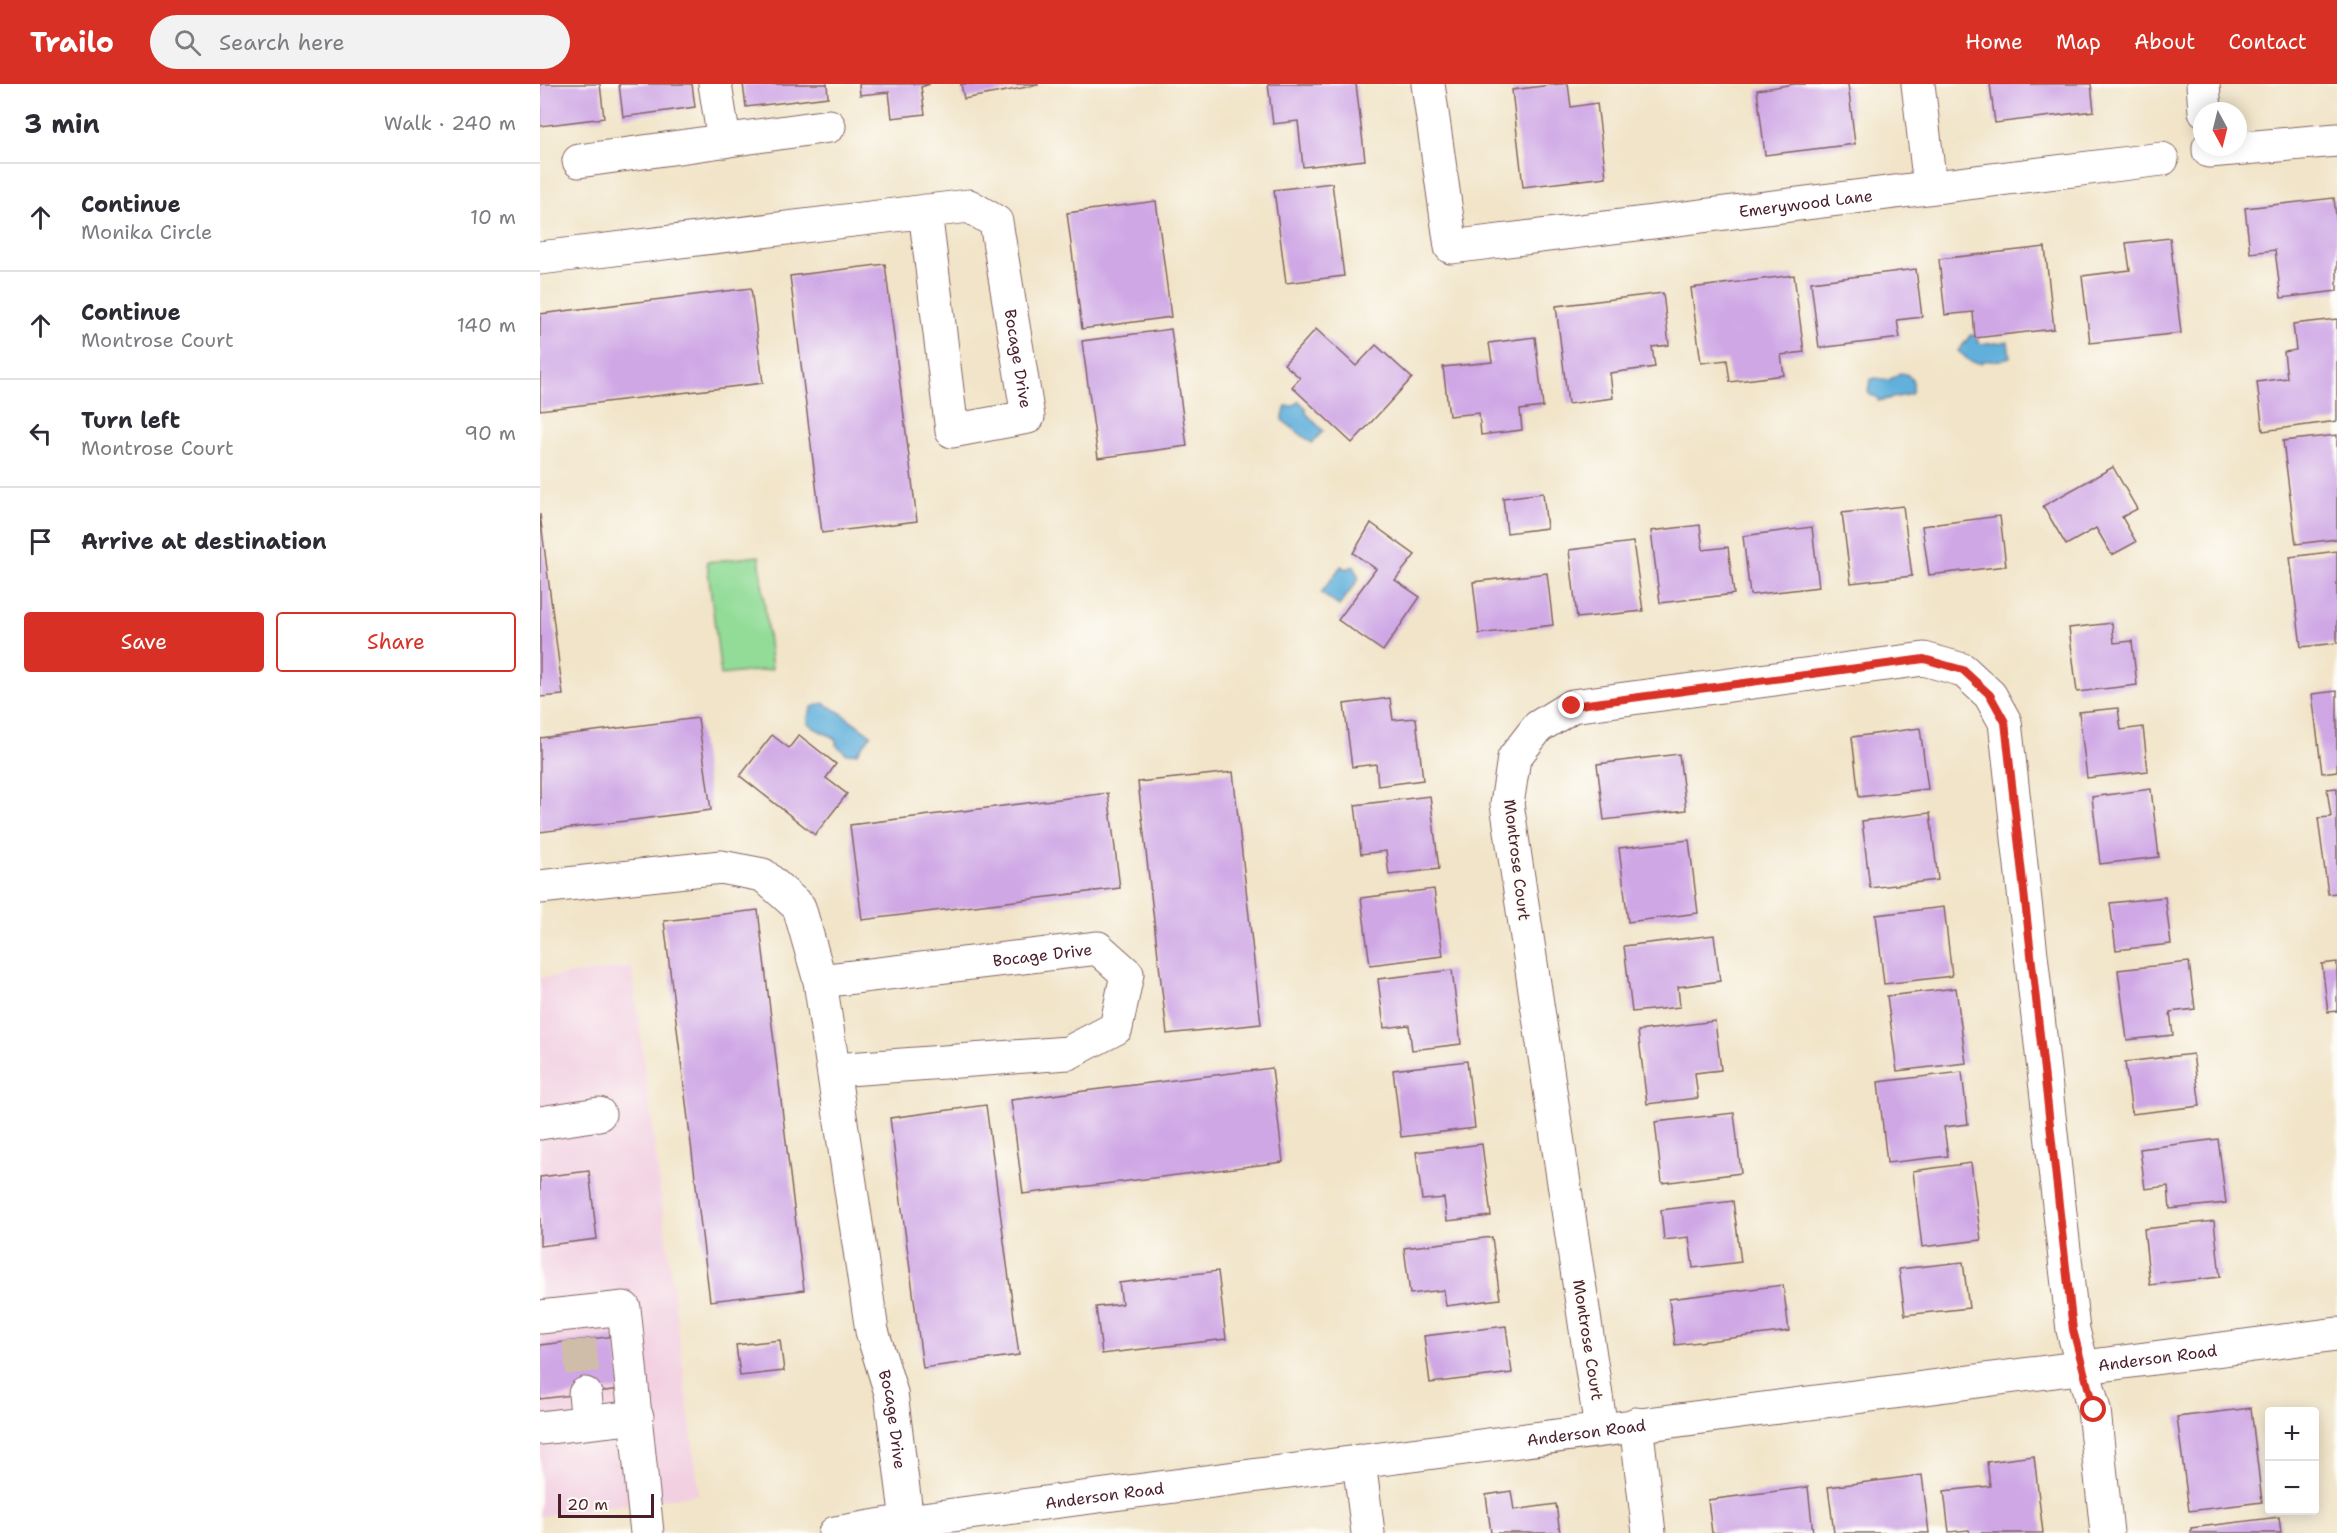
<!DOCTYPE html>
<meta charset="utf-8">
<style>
:root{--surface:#fff;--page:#f2f2f3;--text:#2b2b33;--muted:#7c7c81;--line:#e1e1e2;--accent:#d93025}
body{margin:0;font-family:"Shantell Sans",sans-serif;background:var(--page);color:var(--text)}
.controls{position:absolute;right:18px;bottom:18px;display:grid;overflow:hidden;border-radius:6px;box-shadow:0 3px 15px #0003}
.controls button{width:54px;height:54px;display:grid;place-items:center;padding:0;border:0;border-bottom:2px solid var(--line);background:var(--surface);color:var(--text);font:30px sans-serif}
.compass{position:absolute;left:1653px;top:18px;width:54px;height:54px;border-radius:50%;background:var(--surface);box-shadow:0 3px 15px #0003;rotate:173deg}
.scale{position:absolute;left:18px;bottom:15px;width:96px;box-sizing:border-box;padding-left:6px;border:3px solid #4a1f2b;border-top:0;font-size:16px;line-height:21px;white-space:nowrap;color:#4a1f2b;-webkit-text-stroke:4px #fdfcf7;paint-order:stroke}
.stop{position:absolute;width:18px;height:18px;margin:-14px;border:4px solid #d93025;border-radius:50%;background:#fff}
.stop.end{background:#d93025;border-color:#fff;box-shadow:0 2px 6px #0008}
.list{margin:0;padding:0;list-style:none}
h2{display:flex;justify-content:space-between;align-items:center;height:78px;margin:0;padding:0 24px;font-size:26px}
h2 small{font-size:20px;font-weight:400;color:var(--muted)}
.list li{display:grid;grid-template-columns:39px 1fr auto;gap:18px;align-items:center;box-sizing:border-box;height:108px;padding:0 24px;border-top:2px solid var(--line)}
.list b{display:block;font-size:22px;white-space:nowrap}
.list p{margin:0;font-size:20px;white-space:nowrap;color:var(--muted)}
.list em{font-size:20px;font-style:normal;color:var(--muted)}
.actions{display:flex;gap:12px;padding:18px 24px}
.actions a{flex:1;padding:14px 0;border:2px solid var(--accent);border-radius:6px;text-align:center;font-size:21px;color:var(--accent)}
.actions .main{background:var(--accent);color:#fff}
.icon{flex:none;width:33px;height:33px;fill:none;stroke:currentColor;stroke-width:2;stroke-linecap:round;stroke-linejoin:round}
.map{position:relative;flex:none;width:1797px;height:1449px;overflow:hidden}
header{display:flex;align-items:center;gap:36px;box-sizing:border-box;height:84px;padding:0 30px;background:var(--accent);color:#fff}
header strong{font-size:28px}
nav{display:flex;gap:33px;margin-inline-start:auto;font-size:21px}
.search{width:420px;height:54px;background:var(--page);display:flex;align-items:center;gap:15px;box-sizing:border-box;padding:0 21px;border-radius:33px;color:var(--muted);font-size:22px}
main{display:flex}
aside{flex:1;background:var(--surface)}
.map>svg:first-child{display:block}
</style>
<header>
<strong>Trailo</strong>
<div class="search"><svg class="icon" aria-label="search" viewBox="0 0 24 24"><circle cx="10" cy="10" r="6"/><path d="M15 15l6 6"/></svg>Search here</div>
<nav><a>Home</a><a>Map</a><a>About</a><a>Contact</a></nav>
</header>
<main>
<aside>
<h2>3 min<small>Walk · 240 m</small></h2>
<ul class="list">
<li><svg class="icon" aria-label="ahead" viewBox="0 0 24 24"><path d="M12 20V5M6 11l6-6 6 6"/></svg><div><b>Continue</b><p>Monika Circle</p></div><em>10 m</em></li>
<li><svg class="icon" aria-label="ahead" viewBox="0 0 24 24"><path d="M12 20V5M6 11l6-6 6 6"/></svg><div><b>Continue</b><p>Montrose Court</p></div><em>140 m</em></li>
<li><svg class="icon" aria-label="left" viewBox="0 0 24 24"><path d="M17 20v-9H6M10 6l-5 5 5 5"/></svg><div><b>Turn left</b><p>Montrose Court</p></div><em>90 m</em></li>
<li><svg class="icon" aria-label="arrive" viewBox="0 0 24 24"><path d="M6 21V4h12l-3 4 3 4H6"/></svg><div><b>Arrive at destination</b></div></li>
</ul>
<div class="actions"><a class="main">Save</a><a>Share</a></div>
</aside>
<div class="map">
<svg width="1797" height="1449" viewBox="0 0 1797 1449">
<rect width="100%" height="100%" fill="#fdfcf7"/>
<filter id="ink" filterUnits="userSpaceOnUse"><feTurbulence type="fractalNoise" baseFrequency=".0167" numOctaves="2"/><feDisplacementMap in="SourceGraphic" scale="12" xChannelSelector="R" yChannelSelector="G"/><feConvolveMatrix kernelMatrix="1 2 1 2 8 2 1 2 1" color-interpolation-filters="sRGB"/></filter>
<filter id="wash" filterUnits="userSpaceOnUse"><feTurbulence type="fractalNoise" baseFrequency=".008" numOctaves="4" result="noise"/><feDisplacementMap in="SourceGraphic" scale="24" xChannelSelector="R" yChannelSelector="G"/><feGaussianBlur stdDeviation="1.35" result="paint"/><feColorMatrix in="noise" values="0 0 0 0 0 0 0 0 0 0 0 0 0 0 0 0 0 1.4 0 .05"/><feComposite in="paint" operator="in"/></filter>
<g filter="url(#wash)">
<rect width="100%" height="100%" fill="#f1e4c8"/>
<polygon fill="#f2cfe1" points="92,883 159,1410 0,1432 0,894"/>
<polygon fill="#92dc98" stroke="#6e7e62" stroke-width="1.5" points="219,472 232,585 181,591 167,478"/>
<g fill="#61b0db" stroke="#566883" stroke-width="1.5">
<polygon points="1431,251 1434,251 1441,260 1468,258 1470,273 1461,276 1443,277 1441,279 1431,278 1418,267"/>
<path d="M 1360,289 C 1373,290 1376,299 1371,310 L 1338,317 L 1338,314 L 1330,311 L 1328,307 L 1330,296 L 1335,294 L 1349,296 Z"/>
<polygon points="759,317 766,324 766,329 783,347 772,359 742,336 746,322 753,322"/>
<polygon points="801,482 806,485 814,482 819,495 799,522 781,509"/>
<path d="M 283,619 L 298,627 L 331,651 L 317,669 L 307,670 L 296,661 L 296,656 C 288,648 276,648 268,639 L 268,632 L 272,623 Z"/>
</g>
<g id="blocks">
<g fill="#cfa7e5">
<polygon points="0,0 60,0 64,34 0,42"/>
<polygon points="79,0 152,0 155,23 83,33"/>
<polygon points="203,0 287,0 288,13 206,23"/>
<polygon points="319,0 390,0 381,3 385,30 352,34 349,8 320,11"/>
<polygon points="421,0 498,0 498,1 424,15"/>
<polygon points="728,0 816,0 825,76 763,83 758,37 733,40"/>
<polygon points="1019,0 1028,0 1031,23 1057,19 1066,93 983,103 972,6"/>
<polygon points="1254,0 1308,0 1315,60 1225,71 1217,6"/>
<polygon points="1450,0 1551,0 1554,27 1455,39"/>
<polygon points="792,99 804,192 746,199 734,106"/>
<polygon points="1794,114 1797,142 1797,207 1741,214 1735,166 1710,169 1705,124"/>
<polygon points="616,117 631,233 542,245 527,129"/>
<polygon points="1630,154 1641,249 1550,259 1542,192 1590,186 1586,159"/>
<polygon points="1505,163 1514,245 1435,254 1433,228 1405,231 1399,175"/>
<polygon points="345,180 377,437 282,449 250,192"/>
<polygon points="1376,185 1382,233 1357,236 1360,254 1279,264 1271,198"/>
<polygon points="1254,191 1264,268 1241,271 1244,291 1190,298 1187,276 1161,279 1151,204"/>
<polygon points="211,204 223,299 0,326 0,230"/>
<polygon points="1123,209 1129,261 1112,263 1115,283 1070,289 1073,314 1028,320 1016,222"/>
<polygon points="1797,235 1797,337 1723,347 1717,298 1747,294 1744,268 1756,266 1753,240"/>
<polygon points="631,245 647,362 558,374 542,257"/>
<polygon points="776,245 816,282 836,261 872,294 812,359 752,303 760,294 744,280"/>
<polygon points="995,253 1003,323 980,326 982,346 941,351 939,329 909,332 903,283 952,278 949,259"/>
<polygon points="1797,351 1797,455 1756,460 1743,357"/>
<polygon points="1573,383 1597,425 1582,433 1596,458 1572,471 1556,444 1526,461 1503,422"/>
<polygon points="1003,409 1007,444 967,449 963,414"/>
<polygon points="1363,422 1372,492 1311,499 1302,429"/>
<polygon points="0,430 23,611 0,613"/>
<polygon points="1460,432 1466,482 1389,491 1382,442"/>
<polygon points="831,439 875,471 855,496 880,513 843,567 798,536 836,485 813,469"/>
<polygon points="1160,441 1163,466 1188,463 1194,510 1120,519 1111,447"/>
<polygon points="1272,443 1279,503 1210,511 1203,452"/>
<polygon points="1093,458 1103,527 1037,534 1029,466"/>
<polygon points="1797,467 1797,559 1761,563 1750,473"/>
<polygon points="1007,489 1013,541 939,550 933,498"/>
<polygon points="1572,539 1574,559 1592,557 1597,601 1537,608 1529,544"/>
<polygon points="1797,607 1797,687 1782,689 1772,610"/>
<polygon points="850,614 853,636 876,634 883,696 838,702 836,680 812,683 804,620"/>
<polygon points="1578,624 1581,646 1603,643 1608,687 1547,694 1539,628"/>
<polygon points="158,634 171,726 0,748 0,654"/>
<polygon points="1380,644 1388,705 1319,713 1312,653"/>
<polygon points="232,651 249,664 259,651 296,680 286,694 307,710 275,751 200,692"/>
<polygon points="1139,670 1146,726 1064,736 1057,680"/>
<polygon points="693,688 721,940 627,950 598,698"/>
<polygon points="1797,704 1797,809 1788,810 1778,734 1791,733 1787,705"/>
<polygon points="1611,705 1619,773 1560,780 1552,713"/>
<polygon points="568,709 580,804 322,836 310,741"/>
<polygon points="890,712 899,785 849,791 846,767 821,770 815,721"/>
<polygon points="1390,729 1398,796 1330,804 1322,737"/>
<polygon points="1149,756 1158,829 1088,838 1079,764"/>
<polygon points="894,805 903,872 830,881 821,814"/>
<polygon points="1625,813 1631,860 1576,866 1570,819"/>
<polygon points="1404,823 1412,892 1344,900 1336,831"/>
<polygon points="218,826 264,1206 170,1217 124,837"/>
<polygon points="1174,851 1180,897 1138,903 1140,923 1092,928 1084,862"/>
<polygon points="1649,878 1655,925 1630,928 1633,951 1587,956 1578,886"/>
<polygon points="1797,878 1797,927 1788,928 1782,880"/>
<polygon points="912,886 921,960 872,966 869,941 844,944 838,895"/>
<polygon points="1416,904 1426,979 1357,987 1347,912"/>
<polygon points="1175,937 1181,986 1155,989 1158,1014 1107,1020 1098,947"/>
<polygon points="1653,970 1660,1022 1592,1030 1585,978"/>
<polygon points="927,977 935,1044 861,1053 853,986"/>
<polygon points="732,984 743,1078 483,1110 471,1016"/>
<polygon points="1422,988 1428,1040 1404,1043 1408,1072 1347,1079 1338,998"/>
<polygon points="446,1021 479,1271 383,1284 350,1034"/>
<polygon points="1194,1029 1201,1089 1122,1099 1115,1038"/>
<polygon points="1678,1055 1686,1119 1630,1125 1628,1102 1605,1105 1600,1065"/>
<polygon points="942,1060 951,1132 907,1137 904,1114 882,1116 876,1068"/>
<polygon points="1431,1079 1441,1156 1382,1163 1373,1087"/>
<polygon points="49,1087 57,1155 0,1162 0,1093"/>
<polygon points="1193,1117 1201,1178 1153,1184 1149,1153 1124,1156 1121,1126"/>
<polygon points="1674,1137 1680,1193 1610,1201 1604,1145"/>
<polygon points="952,1153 960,1215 906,1222 904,1206 870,1210 864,1164"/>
<polygon points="1423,1178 1429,1224 1365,1231 1359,1185"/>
<polygon points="678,1187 686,1255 562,1270 556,1223 582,1220 579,1199"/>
<polygon points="1243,1201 1249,1247 1135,1261 1129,1215"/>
<polygon points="966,1242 972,1289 890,1299 884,1252"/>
<polygon points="75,1252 81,1305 0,1315 0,1261"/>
<polygon points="240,1256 244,1287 200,1292 196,1261"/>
<polygon points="1711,1324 1722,1418 1649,1427 1637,1333"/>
<polygon points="1494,1372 1503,1449 1430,1449 1429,1446 1409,1448 1404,1407 1450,1402 1447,1378"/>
<polygon points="1382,1391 1389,1449 1294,1449 1288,1403"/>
<polygon points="1268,1403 1273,1449 1172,1449 1168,1416"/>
<polygon points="971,1407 974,1426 1016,1420 1020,1449 951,1449 946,1411"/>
<polygon points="1739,1433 1741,1449 1651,1449 1651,1444"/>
</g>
</g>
</g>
<g filter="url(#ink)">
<use href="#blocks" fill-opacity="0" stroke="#846462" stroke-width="1.5"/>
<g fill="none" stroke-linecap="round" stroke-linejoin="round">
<polyline stroke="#d0bda9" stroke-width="33" stroke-dasharray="33 16" stroke-linecap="butt" points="39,1256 45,1310"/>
<g stroke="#846462" stroke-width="35">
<g id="minor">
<polyline points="175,0 184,57"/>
<path id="s1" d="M 888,0 L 911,163 L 1622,75"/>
<polyline points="1378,0 1390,103"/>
<polyline points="1663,0 1665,27"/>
<polyline points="1669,63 1669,67 1797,56"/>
<polyline points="39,77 289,42"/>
<path id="s2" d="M 0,174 L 429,122 L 456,138 L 488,333 L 412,347 L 385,127"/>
<path id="s3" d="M 0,803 L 181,783 L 223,791 L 259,823 L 280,897 L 332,1247 L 351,1309 L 367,1437"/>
<path id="s4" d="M 280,897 L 558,864 L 587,890 L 576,944 L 528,969 L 294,986"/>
<polyline points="0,1039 59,1030"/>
<polyline points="0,1233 84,1224 107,1449"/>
<polyline points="45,1310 48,1338"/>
<polyline points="1096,1340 1109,1449"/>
<polyline points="0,1344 97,1333"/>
<polyline points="1061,1345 967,720 974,674 998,643 1032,622 1384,575 1423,586 1450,611 1465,638 1533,1246 1554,1326 1567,1449"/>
<polyline points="819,1377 828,1449"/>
<path id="s5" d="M 295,1449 L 367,1437 L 1797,1250"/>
</g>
</g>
<use href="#minor" stroke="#fff" stroke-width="33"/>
</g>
</g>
<g fill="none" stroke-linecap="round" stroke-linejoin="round" filter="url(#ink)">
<polyline stroke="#d93025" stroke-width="8" points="1032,622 1384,575 1423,586 1450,611 1465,638 1533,1246 1554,1326"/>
</g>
<g text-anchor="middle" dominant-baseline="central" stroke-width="4.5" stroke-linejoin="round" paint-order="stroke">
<g font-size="16" fill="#4a1f2b" stroke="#fdfcf7">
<text stroke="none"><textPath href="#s1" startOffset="522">Emerywood Lane</textPath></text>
<text stroke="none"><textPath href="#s2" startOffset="602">Bocage Drive</textPath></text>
<text transform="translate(977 776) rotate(83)">Montrose Court</text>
<text stroke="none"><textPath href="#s4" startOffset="224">Bocage Drive</textPath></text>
<text transform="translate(1048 1256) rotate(81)">Montrose Court</text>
<text stroke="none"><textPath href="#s5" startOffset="1334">Anderson Road</textPath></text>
<text stroke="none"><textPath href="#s3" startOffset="795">Bocage Drive</textPath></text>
<text stroke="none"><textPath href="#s5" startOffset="758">Anderson Road</textPath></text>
<text stroke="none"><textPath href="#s5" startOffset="272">Anderson Road</textPath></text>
</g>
</g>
</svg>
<div class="controls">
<button>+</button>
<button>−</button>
</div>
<svg class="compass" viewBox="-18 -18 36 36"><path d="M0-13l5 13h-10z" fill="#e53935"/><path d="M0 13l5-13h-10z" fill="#7c7c81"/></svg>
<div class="scale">20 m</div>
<div class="stop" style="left:1554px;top:1326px"></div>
<div class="stop end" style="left:1032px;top:622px"></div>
</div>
</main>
